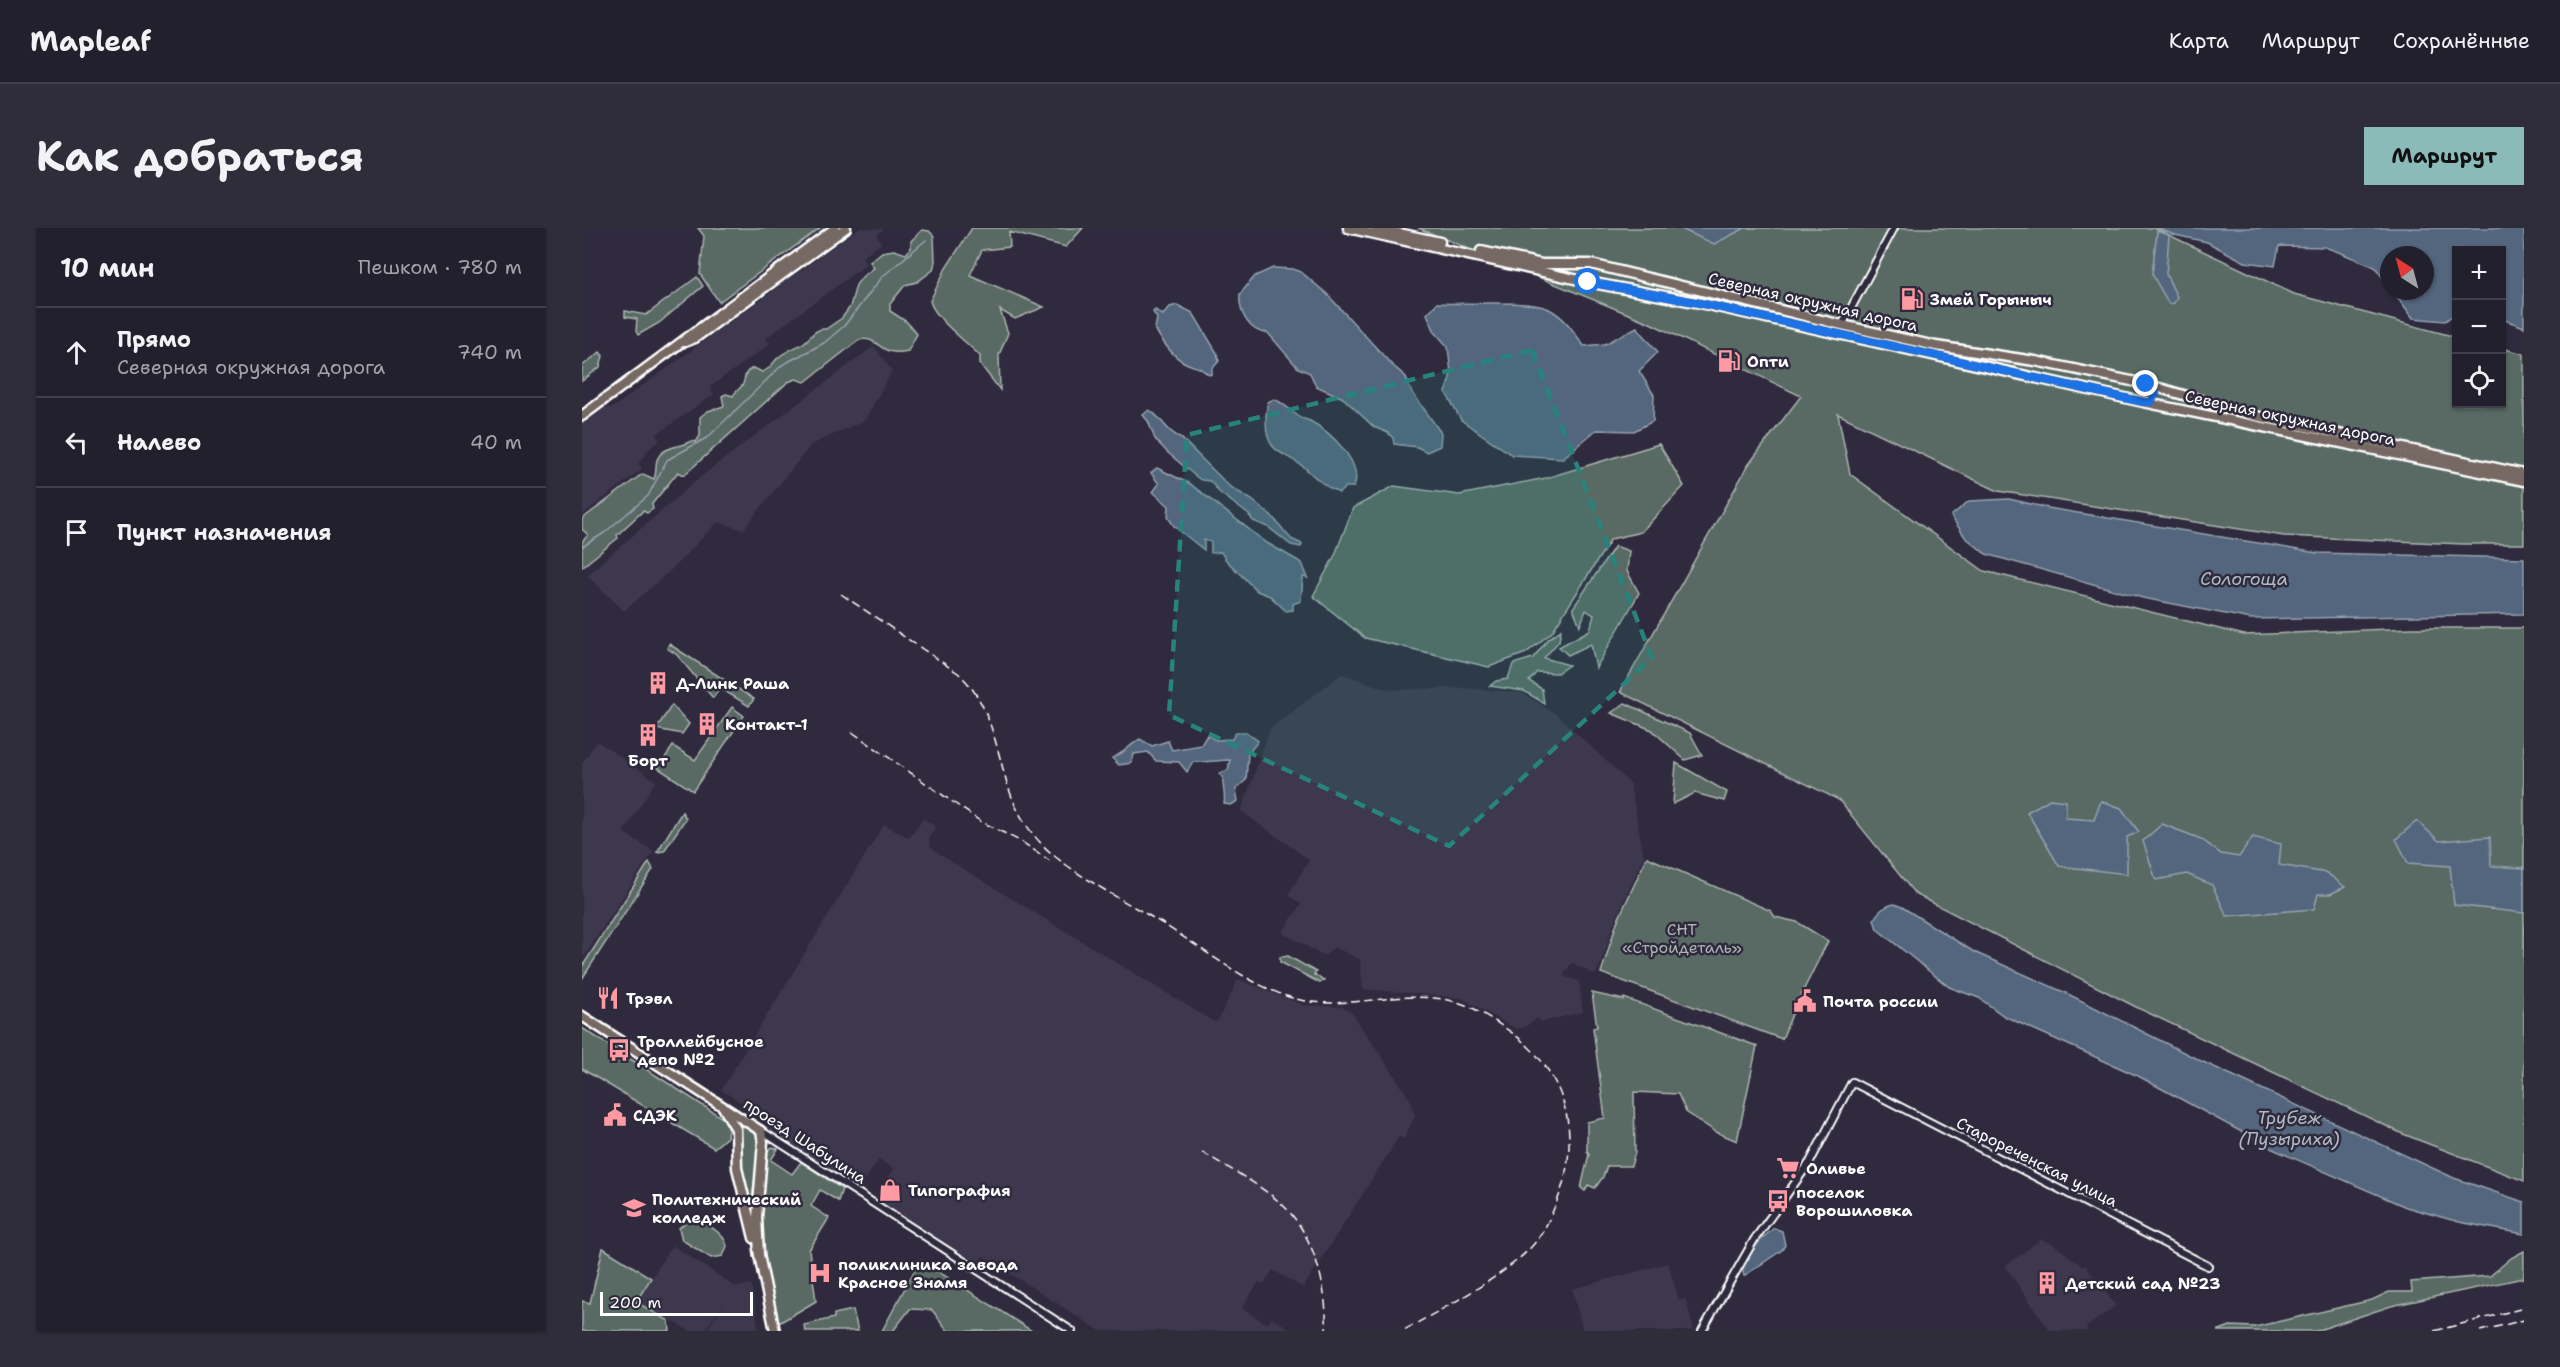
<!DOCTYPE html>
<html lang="ru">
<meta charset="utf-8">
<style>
:root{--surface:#23202e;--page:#2f2d3a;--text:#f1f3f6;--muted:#a3a3aa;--line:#403e4a;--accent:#8bbbb9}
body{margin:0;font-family:"Shantell Sans",sans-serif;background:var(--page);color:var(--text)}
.controls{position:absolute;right:18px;top:18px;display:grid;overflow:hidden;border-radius:0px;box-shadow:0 2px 4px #0004}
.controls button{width:54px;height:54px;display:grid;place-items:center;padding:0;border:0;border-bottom:2px solid var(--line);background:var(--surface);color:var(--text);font:30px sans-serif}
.compass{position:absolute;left:1798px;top:18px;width:54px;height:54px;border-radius:50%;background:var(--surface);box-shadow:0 2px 4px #0004;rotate:324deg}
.scale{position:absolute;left:18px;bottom:15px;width:153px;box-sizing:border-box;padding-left:6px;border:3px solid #fff;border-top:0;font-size:16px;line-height:21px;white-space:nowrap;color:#fff;-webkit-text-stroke:4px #2f2a3d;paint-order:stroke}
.stop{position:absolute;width:18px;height:18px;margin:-14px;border:4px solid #1a73e8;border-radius:50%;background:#fff}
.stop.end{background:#1a73e8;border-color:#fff;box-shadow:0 2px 6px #0008}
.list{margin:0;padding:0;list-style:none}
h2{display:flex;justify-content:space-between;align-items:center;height:78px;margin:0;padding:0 24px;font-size:26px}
h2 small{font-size:20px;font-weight:400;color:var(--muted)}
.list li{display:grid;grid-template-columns:39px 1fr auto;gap:18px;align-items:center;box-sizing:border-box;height:90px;padding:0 24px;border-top:2px solid var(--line)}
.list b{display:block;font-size:22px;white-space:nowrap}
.list p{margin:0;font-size:20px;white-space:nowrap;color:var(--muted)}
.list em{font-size:20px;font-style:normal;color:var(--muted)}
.icon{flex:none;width:33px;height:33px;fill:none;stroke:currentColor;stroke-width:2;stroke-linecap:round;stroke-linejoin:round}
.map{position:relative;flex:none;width:1942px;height:1103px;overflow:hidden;border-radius:0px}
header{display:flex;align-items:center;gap:36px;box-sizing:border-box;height:84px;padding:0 30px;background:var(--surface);border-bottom:2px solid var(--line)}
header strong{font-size:28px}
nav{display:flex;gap:33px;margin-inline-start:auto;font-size:21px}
.intro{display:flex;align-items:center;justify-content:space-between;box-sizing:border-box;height:144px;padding:0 36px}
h1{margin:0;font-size:42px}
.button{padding:15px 27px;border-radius:0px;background:var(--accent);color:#111;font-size:21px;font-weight:700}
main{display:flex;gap:36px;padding:0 36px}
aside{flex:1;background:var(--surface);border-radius:0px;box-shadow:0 2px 4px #0004}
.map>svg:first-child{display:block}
</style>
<header>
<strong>Mapleaf</strong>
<nav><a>Карта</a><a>Маршрут</a><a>Сохранённые</a></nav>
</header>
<div class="intro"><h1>Как добраться</h1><a class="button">Маршрут</a></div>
<main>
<aside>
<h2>10 мин<small>Пешком · 780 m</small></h2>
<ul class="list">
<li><svg class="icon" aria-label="ahead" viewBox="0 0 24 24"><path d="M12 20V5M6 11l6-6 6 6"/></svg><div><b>Прямо</b><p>Северная окружная дорога</p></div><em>740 m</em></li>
<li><svg class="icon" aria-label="left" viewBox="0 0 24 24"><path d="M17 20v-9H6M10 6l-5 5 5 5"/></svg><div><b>Налево</b></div><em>40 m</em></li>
<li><svg class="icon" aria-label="arrive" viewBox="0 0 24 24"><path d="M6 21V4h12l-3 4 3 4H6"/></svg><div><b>Пункт назначения</b></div></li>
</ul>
</aside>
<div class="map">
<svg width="1942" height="1103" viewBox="0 0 1942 1103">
<rect width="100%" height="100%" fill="#2f2a3d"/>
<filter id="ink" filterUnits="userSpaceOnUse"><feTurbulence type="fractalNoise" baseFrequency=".0167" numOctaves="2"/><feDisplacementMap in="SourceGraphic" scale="12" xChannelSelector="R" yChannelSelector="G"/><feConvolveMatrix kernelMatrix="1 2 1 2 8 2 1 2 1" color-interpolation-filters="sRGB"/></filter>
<g filter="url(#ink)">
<g fill="#3e374d">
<polygon points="277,0 302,1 294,7 300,15 280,29 285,36 184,110 188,116 128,159 132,166 74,207 78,213 63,224 65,227 56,234 60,241 0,287 0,197 22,179 30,180"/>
<polygon points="292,118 310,143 283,192 229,217 161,302 136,294 87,344 42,383 5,347 122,246"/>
<polygon points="760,446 807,462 878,460 940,465 975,487 1048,555 1062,628 1032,695 1019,736 1013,747 990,735 981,748 997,753 1001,784 960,794 956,790 943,799 934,801 880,770 781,761 778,732 752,719 743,728 700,705 719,676 706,667 727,632 659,583 688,501"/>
<polygon points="15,513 74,553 41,604 71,623 0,732 0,535"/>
<polygon points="341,590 354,598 347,609 348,618 354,624 632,794 636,792 656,751 721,777 760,779 770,785 817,854 829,873 833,888 822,911 817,909 721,1060 691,1042 682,1056 677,1054 660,1080 685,1096 690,1090 712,1103 518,1103 401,1028 395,1036 293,970 312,941 297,931 278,960 184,900 188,893 139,862 302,596 327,610"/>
<polygon points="1459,1011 1471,1016 1500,1038 1503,1037 1534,1078 1504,1099 1506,1103 1468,1103 1423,1038"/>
<polygon points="90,1017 154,1059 169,1056 177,1103 124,1103 145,1071 122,1103 108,1103 55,1074"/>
<polygon points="1086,1035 1097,1072 1104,1071 1112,1103 1001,1103 990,1061"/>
</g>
<g fill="#596b63" stroke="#acb5b1" stroke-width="1.5">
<polygon points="116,0 238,0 137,74 118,46 122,8"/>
<path d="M 390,0 L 501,0 L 484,19 L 427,4 L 428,19 L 400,22 L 388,47 L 462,79 L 433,91 L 418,82 L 426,105 L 417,127 L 418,162 L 398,136 L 398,128 C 384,113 353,91 348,73 L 364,40 Z"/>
<polygon points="836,0 1572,0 1712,66 1874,109 1874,176 1920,176 1920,120 1942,126 1942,316 1881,316 1702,308 1416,263 1256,186 1268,246 1402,343 1662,407 1831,400 1942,400 1942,953 1821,906 1554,779 1333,666 1257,572 1038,464 1167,236 1219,168 1066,94"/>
<path d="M 340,2 L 347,3 L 352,8 L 353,34 L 351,42 L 335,54 L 323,57 L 308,76 L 308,83 L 325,94 L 335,106 L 326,123 C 296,130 298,107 277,112 L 223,154 L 214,151 L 206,154 L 102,247 L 96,244 L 70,276 L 71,281 L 65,285 L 61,283 L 35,307 L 36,310 L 0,339 L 0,314 L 6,307 L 0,301 L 0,291 L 56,249 L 61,246 L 72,251 C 75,244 73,238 75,232 C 81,217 98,220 109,213 L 114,214 L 118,208 L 118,189 L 126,183 L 142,178 L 140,168 L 144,166 L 151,168 C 153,163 159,161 161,156 C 164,148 162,143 172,140 L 180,144 C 190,141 190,134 198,128 C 205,123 212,120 220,116 C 229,110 232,100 244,101 L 260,90 L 268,79 L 274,57 L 280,49 L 292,40 L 288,34 L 300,24 L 312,22 L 324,26 L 329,20 L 329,13 Z"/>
<polygon points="115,49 121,58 77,95 56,107 54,103 55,91 43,89 43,83 64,87"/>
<polygon points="18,124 21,128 18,139 0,153 0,138"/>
<polygon points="1077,216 1102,258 1059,304 1029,311 970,404 944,425 907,439 783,410 731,368 753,327 771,280 812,258 877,267 964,250"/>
<polygon points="1033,318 1047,323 1045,343 1057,365 1014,440 1009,416 986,427 977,419 1008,402 1012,387 1004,382 998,398 991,380"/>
<polygon points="979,402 977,413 962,430 987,437 975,445 955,444 947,453 960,461 962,475 942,463 908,458 914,453 926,451 931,436 951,430 966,411"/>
<polygon points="87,416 172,471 167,478 138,460 131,470 95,427 85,420"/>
<polygon points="1043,475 1108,505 1120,527 1103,532 1070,502 1029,485"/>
<polygon points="90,477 107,496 100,506 74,501"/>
<polygon points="150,479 162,488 111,563 76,540 91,518 113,532"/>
<polygon points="1094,535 1145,564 1142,573 1113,565 1091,576"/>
<polygon points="100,584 104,590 82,623 75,624"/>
<polygon points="1065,629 1189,683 1193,689 1215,694 1246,713 1213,779 1200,811 1019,745 1035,694"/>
<polygon points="67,634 71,641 0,751 0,739"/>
<polygon points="706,728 734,744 732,747 742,752 738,755 698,734 698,729"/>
<polygon points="1010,765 1042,772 1042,770 1175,818 1155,913 1134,904 1104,884 1096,866 1052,864 1053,925 1049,938 1025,938 1021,949 1013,960 1006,957 1003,963 999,960 1007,926 1005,923 1005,894 1023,890 1011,800 1015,799"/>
<polygon points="0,800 142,891 146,900 145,909 132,920 0,841"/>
<polygon points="162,897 177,907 178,912 169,977 167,976 158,942 157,900"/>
<polygon points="190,919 196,921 189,932 210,946 219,934 260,961 256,973 238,962 229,978 247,990 227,1022 234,1073 197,1095 179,1010 183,925"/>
<path d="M 108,990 C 120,992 143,1005 145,1018 L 141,1028 L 129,1030 L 100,1012 L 97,1000 Z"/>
<polygon points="21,1020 69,1050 54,1074 87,1093 88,1103 0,1103 0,1073 8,1075"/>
<polygon points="1942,1023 1942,1050 1809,1078 1734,1103 1635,1103 1648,1098 1673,1099 1790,1072 1807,1064 1830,1064 1829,1054 1908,1048 1929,1030"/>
<polygon points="338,1032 450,1103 366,1103 350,1082 328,1081 311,1103 300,1103"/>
<polygon points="271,1082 276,1103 223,1103 222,1097 252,1090 252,1086"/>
</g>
<g fill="#52667d" stroke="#97a3b1" stroke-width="1.5">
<polygon points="1097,0 1163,0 1132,16"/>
<polygon points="1574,0 1942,0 1942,99 1920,91 1920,22 1874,22 1874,85 1863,93 1831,90 1811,63 1843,63 1843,27 1807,27 1807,58 1793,39 1759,25 1743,19 1697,18 1693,38 1663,34 1625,14 1593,7"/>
<polygon points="1575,3 1587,7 1584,46 1595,69 1592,75 1587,76 1570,46"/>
<path d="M 691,40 L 711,41 L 719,44 L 745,66 L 809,136 L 824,149 L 828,161 L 859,205 L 858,218 L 845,224 L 835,219 L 812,216 L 811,210 L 806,205 L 792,199 L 761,170 L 734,158 L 728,145 L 716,140 L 686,105 C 667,105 656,83 658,66 L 673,48 Z"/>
<path d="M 855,75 C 879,77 948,71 967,81 C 983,89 992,104 1002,118 L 1023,116 L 1055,99 L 1076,124 L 1057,143 L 1072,167 L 1071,193 L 1052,203 L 1014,202 L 981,230 L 930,227 L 879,192 L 864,165 L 869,145 L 866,119 L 853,104 L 845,86 Z"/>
<path d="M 595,77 L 611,85 L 635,125 L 637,133 L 630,141 L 630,146 L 627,147 C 616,138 618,141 606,136 C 592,131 580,113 573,101 L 575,90 L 571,84 L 573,82 L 581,87 L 588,79 Z"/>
<path d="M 692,171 C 700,174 708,182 715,187 C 718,191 723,191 728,193 C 747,203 782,234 772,259 L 764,259 L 757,265 C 743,259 734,250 723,240 C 702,223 684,227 684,193 C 684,187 684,181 686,174 Z"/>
<path d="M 567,182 C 579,188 585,205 598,209 L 647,258 L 670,272 L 689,287 L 709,311 L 720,316 L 719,319 L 709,317 L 686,299 L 671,293 L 667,287 L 637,264 L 628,253 L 619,252 L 612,247 L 585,224 L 573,211 L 566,193 L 561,187 Z"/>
<polygon points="575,240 608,256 685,315 720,335 726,350 721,349 719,373 711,376 711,382 704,383 688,368 675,363 644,332 639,324 629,325 629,314 622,312 622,322 592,298 586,289 587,278 571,264 577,256 569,245"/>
<polygon points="1427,271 1466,280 1735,325 1942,330 1942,386 1669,391 1561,370 1404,326 1383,309 1369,288 1387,273"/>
<path d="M 654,504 L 664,504 L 676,513 L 666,526 L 664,552 L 654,561 L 656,573 L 649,577 L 642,576 C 644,567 640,559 641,549 L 637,546 L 646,542 L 648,532 C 635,532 624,535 611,534 L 605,544 L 597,534 L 574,533 L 566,524 L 552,526 L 550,535 L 537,537 L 530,530 C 541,526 548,517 558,511 L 570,518 L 586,513 L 590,522 L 619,517 L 625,507 L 634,512 L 650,511 Z"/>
<polygon points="1468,571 1484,573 1484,590 1512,592 1519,573 1539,580 1557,604 1545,609 1545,646 1477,638 1445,584"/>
<polygon points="1835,593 1857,613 1908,609 1909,638 1942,640 1942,685 1872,677 1868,638 1826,635 1814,611"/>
<polygon points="1580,596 1619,611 1639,626 1657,629 1671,609 1699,616 1697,637 1745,645 1763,659 1748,666 1736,666 1732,681 1645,688 1630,657 1605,646 1574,652 1561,613"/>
<path d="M 1312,676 L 1320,679 L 1392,724 L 1486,766 L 1617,832 L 1872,950 L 1942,974 L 1942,1006 L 1877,994 L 1824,979 L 1693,922 L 1558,849 L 1422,788 L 1397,770 L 1367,759 L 1295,701 L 1292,691 C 1297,683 1302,678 1312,676 Z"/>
<path d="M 1192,1000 L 1200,1003 L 1203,1017 L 1200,1022 L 1162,1048 L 1160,1039 C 1168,1024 1178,1011 1192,1000 Z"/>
</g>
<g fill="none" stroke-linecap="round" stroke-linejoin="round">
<polyline stroke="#97a3b1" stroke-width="1.5" points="0,319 22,305 66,268 85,232 126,209 200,137 242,115 262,98 301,48 344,12"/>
<g stroke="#fff" stroke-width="10">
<g id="tertiary">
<polyline points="1260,97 1312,0"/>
<polyline points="178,902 490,1103"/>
<polyline points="1120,1103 1172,1012 1228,934 1270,854 1626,1038"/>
</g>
</g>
<g stroke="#fff" stroke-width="13">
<g id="primary">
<polyline points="766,0 1006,54 1113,74 1561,174 1942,253"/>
<polyline points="794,0 858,14"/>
<polyline points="899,23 960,36 1009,36 1260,97 1354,118 1453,133 1564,156 1669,187 1942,246"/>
<polyline points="103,114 113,110 264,0"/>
<polyline points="0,188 253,0"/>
<polyline points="0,788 179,903 181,914 175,989 177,1027"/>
<polyline points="142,881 154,901 155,940 172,1010"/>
<polyline points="176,1022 193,1103"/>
</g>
</g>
<use href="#tertiary" stroke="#2f2a3d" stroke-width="6"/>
<use href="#primary" stroke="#766964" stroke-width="8"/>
<g stroke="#fff" stroke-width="1.5" stroke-dasharray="9 4.5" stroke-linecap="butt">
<path d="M 259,366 L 376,445 C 410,476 413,519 427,561 C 437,592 456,617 483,636 C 513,658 546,675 578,694 C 617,718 661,753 704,768 C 762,788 819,756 881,776 C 895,781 908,790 920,798 C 985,839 1003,909 973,978 C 967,992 961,1006 951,1017 C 924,1048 857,1083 820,1103"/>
<polyline points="270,504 398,593 440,614 468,633"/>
<path d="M 620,924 C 644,939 672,953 695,972 C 731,1001 746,1058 744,1103"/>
<polyline points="1852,1103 1942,1080"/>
<polyline points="1898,1103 1942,1092"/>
</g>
</g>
</g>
<g fill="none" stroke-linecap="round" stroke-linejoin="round" filter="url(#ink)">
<polyline stroke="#1a73e8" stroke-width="8" points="1006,54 1113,74 1561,174 1569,174 1574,166 1572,160 1564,156"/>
</g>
<path fill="#27847c" fill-opacity="0.2" stroke="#27847c" stroke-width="4.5" stroke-dasharray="12 8" stroke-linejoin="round" d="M 950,122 L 1070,430 L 867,618 L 587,487 L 605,207 Z"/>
<defs>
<g id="fuel-bare" transform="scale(1.8)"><path d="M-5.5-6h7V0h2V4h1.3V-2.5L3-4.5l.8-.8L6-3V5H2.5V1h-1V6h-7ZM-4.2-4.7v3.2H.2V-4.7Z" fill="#ff9aa2" stroke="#2f2a3d" stroke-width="2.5" paint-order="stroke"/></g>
<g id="building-bare" transform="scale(1.8)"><path d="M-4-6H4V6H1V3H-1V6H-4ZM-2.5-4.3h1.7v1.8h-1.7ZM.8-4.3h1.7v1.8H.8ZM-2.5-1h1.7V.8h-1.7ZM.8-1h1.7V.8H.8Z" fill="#ff9aa2" stroke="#2f2a3d" stroke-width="2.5" paint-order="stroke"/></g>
<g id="restaurant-bare" transform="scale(1.8)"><path d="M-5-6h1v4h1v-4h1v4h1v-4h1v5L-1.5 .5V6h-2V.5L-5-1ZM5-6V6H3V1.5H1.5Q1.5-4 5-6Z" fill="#ff9aa2" stroke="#2f2a3d" stroke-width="2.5" paint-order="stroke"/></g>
<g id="civic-bare" transform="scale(1.8)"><path d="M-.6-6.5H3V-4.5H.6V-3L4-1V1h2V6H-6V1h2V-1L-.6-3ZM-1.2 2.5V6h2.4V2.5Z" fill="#ff9aa2" stroke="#2f2a3d" stroke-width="2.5" paint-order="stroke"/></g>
<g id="bus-bare" transform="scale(1.8)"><path d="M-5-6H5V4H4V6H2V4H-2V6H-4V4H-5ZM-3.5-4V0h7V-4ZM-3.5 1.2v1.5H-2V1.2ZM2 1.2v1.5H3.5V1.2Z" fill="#ff9aa2" stroke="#2f2a3d" stroke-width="2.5" paint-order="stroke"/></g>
<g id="supermarket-bare" transform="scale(1.8)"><path d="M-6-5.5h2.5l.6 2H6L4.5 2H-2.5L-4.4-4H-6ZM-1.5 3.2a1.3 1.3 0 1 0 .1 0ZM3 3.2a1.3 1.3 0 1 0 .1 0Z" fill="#ff9aa2" stroke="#2f2a3d" stroke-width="2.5" paint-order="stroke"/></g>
<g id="shop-bare" transform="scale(1.8)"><path d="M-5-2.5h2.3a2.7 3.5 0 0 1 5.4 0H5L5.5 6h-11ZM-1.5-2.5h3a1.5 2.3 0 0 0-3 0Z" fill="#ff9aa2" stroke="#2f2a3d" stroke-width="2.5" paint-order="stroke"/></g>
<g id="university-bare" transform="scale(1.8)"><path d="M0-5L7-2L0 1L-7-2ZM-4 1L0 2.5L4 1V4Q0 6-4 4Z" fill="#ff9aa2" stroke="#2f2a3d" stroke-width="2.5" paint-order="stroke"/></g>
<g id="hospital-bare" transform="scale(1.8)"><path d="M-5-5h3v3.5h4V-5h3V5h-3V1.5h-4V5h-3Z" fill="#ff9aa2" stroke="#2f2a3d" stroke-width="2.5" paint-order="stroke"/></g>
</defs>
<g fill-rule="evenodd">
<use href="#fuel-bare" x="1330" y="71"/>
<use href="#fuel-bare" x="1147" y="133"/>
<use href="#building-bare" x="76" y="455"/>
<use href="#building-bare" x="125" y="496"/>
<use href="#building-bare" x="66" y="507"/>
<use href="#restaurant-bare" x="26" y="770"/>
<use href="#civic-bare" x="1223" y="773"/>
<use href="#bus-bare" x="37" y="822"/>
<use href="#civic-bare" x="33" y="887"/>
<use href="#supermarket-bare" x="1206" y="940"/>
<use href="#shop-bare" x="308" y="962"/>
<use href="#bus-bare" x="1196" y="973"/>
<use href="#university-bare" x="52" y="980"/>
<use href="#hospital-bare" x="238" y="1045"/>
<use href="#building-bare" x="1465" y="1055"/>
</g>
<g text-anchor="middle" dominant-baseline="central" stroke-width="5" stroke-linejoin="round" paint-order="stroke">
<g font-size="16" font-weight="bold" fill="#fff" stroke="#2f2a3d" text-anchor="start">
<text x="1348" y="71">Змей Горыныч</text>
<text x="1165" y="133">Опти</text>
<text x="94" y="455">Д-Линк Раша</text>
<text x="143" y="496">Контакт-1</text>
<text x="66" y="532" text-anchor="middle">Борт</text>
<text x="44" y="770">Трэвл</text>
<text x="1241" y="773">Почта россии</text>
<text x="55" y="813">Троллейбусное<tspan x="55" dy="18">депо №2</tspan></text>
<text x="51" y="887">СДЭК</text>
<text x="1224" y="940">Оливье</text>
<text x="326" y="962">Типография</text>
<text x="1214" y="964">поселок<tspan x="1214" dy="18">Ворошиловка</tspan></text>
<text x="70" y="971">Политехнический<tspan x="70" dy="18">колледж</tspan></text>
<text x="256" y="1036">поликлиника завода<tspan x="256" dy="18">Красное Знамя</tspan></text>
<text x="1483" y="1055">Детский сад №23</text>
</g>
<g font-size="16" fill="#fff" stroke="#2f2a3d">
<text transform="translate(1231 74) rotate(13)">Северная окружная дорога</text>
<text transform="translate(1708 190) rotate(12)">Северная окружная дорога</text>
<text transform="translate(223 913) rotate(33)">проезд Шабулина</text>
<text transform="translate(1455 934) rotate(27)">Старореченская улица</text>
</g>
<g font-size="16" fill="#acb5b1" stroke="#2f2a3d">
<text x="1100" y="701">СНТ<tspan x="1100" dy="18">«Стройдеталь»</tspan></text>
</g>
<g font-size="18" font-style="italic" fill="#b1bac4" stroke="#2f2a3d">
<text x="1662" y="351">Сологоща</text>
<text x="1707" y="890">Трубеж<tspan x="1707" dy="21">(Пузыриха)</tspan></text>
</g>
</g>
</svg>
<div class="controls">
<button>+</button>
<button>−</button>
<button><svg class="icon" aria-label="locate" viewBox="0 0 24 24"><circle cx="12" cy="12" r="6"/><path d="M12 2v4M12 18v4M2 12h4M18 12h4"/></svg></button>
</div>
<svg class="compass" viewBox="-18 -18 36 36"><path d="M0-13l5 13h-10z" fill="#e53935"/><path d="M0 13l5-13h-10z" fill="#a3a3aa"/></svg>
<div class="scale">200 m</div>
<div class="stop" style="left:1006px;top:54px"></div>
<div class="stop end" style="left:1564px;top:156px"></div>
</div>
</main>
